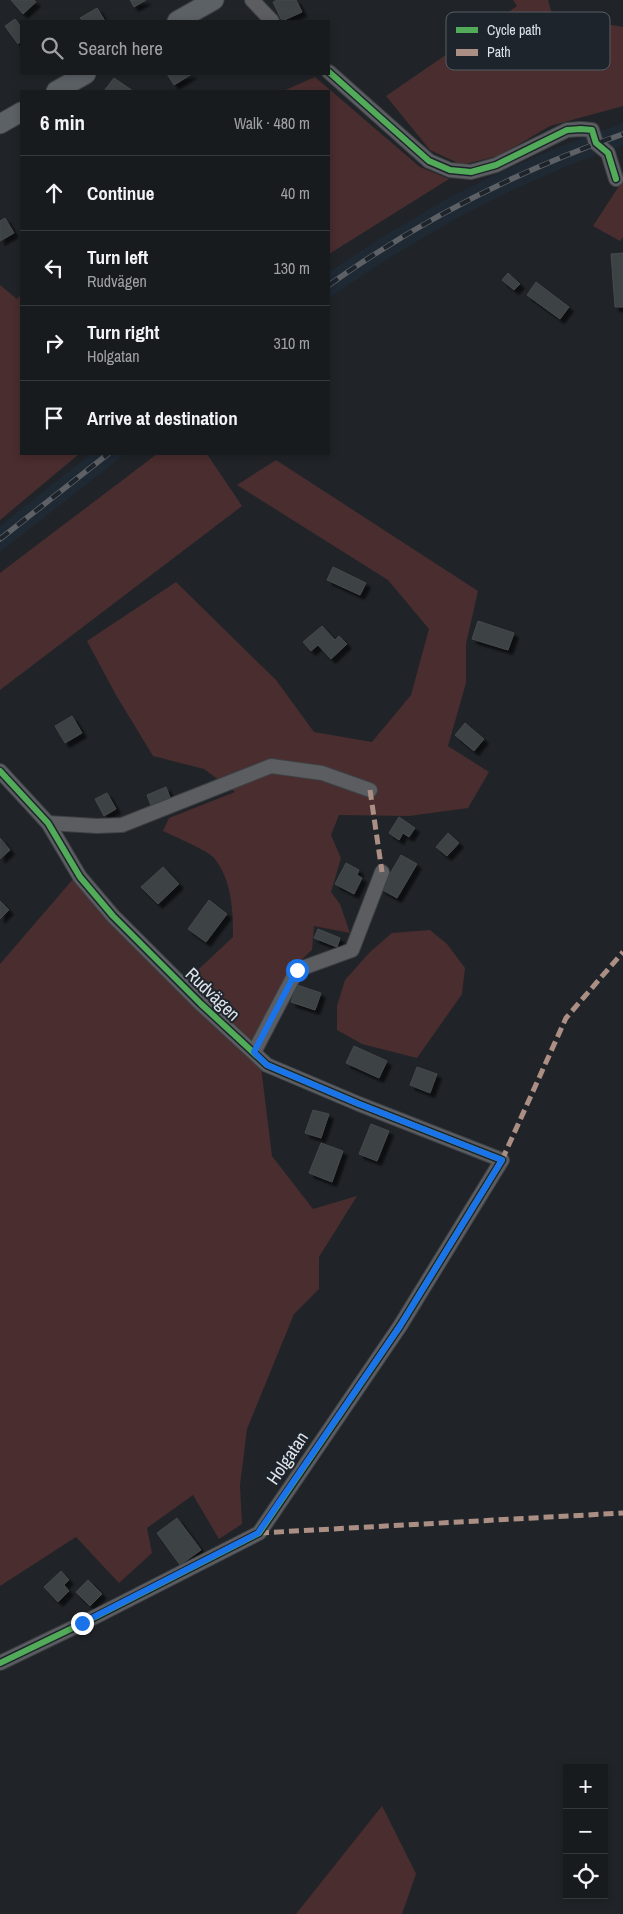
<!DOCTYPE html>
<meta charset="utf-8">
<style>
:root{--surface:#181b1e;--page:#212427;--text:#f1f3f6;--muted:#9fa1a4;--line:#36393c}
body{margin:0;font-family:"Archivo Narrow",sans-serif;background:var(--page);color:var(--text)}
.controls{position:absolute;right:15px;bottom:15px;display:grid;overflow:hidden;border-radius:0px;box-shadow:0 2px 8px #0003}
.controls button{width:45px;height:45px;display:grid;place-items:center;padding:0;border:0;border-bottom:1px solid var(--line);background:var(--surface);color:var(--text);font:25px sans-serif}
.stop{position:absolute;width:15px;height:15px;margin:-11px;border:4px solid #1a73e8;border-radius:50%;background:#fff}
.stop.end{background:#1a73e8;border-color:#fff;box-shadow:0 1px 5px #0008}
.list{margin:0;padding:0;list-style:none}
h2{display:flex;justify-content:space-between;align-items:center;height:65px;margin:0;padding:0 20px;font-size:21px}
h2 small{font-size:16px;font-weight:400;color:var(--muted)}
.list li{display:grid;grid-template-columns:32px 1fr auto;gap:15px;align-items:center;box-sizing:border-box;height:75px;padding:0 20px;border-top:1px solid var(--line)}
.list b{display:block;font-size:19px;white-space:nowrap}
.list p{margin:0;font-size:16px;white-space:nowrap;color:var(--muted)}
.list em{font-size:16px;font-style:normal;color:var(--muted)}
.icon{flex:none;width:28px;height:28px;fill:none;stroke:currentColor;stroke-width:2;stroke-linecap:round;stroke-linejoin:round}
.map{position:relative;flex:none;width:623px;height:1914px;overflow:hidden}
.search{position:absolute;background:var(--surface);box-shadow:0 2px 8px #0003;left:20px;top:20px;width:310px;height:55px;display:flex;align-items:center;gap:12px;box-sizing:border-box;padding:0 18px;border-radius:0px;color:var(--muted);font-size:19px}
.panel{position:absolute;background:var(--surface);box-shadow:0 2px 8px #0003;left:20px;top:90px;width:310px;height:365px;border-radius:0px}
.map>svg:first-child{display:block}
</style>
<div class="map">
<svg width="623" height="1914" viewBox="0 0 623 1914">
<defs>
<filter id="shadow"><feDropShadow dx="4.5" dy="4.5" stdDeviation="1" flood-color="#0009"/></filter>
</defs>
<rect width="100%" height="100%" fill="#202428"/>
<g fill="#1f2934">
<polygon points="623,123 623,145 567,166 508,192 455,219 392,256 329,298 329,272 381,238 445,200 499,173 559,147"/>
<polygon points="91,454 125,454 0,552 0,526"/>
</g>
<g fill="#4a2d2e">
<polygon points="513,0 548,0 552,14 623,27 623,106 550,126 501,155 462,165 430,150 386,96 517,6"/>
<polygon points="315,77 420,167 449,179 329,254 329,91 283,91"/>
<polygon points="623,180 623,237 620,241 593,226"/>
<polygon points="0,285 17,299 21,295 21,454 79,454 0,520"/>
<polygon points="157,454 207,454 242,506 0,690 0,573"/>
<path d="M 276,460 L 478,591 L 466,644 L 466,683 L 448,746 L 489,772 L 468,808 L 409,816 L 339,815 L 331,835 L 341,858 L 331,892 L 340,904 L 350,933 L 314,926 L 312,950 L 287,973 L 252,1043 L 187,980 L 233,937 C 233,911 232,880 214,858 C 209,851 173,836 163,831 L 169,818 L 235,792 L 204,769 L 153,756 L 116,695 L 87,641 L 176,582 L 276,680 L 314,732 L 372,742 L 411,695 L 429,629 L 388,580 L 237,485 Z"/>
<polygon points="74,878 261,1067 272,1156 313,1209 357,1196 319,1257 319,1289 294,1314 247,1429 240,1485 242,1524 219,1539 193,1495 147,1528 152,1553 119,1583 76,1537 0,1586 0,964"/>
<polygon points="430,930 447,944 465,968 462,994 417,1058 362,1044 337,1030 337,1006 345,980 370,952 392,933"/>
<polygon points="382,1806 416,1874 402,1914 296,1914"/>
</g>
<g fill="#3e4245" stroke="#45494c" filter="url(#shadow)">
<polygon points="11,0 34,0 36,2 23,14"/>
<polygon points="130,0 146,0 134,7"/>
<polygon points="277,0 296,0 302,12 282,21 273,2"/>
<polygon points="97,8 105,21 83,21 80,18"/>
<polygon points="15,19 21,27 21,41 18,44 5,26"/>
<polygon points="167,74 192,74 174,85"/>
<polygon points="114,78 133,91 104,91"/>
<polygon points="5,218 14,233 0,241 0,221"/>
<polygon points="623,253 623,307 615,307 611,254"/>
<polygon points="508,273 520,284 514,290 502,280"/>
<polygon points="536,282 569,307 560,319 527,295"/>
<polygon points="333,567 366,583 360,595 327,580"/>
<polygon points="478,621 514,633 508,650 472,639"/>
<polygon points="322,626 335,640 339,636 347,644 331,659 318,645 311,651 303,642"/>
<polygon points="72,716 82,733 65,743 55,726"/>
<polygon points="465,723 484,739 474,751 455,735"/>
<polygon points="166,787 171,800 152,808 147,795"/>
<polygon points="107,793 116,809 104,816 95,799"/>
<polygon points="399,817 415,828 409,837 403,833 399,840 389,833"/>
<polygon points="448,833 459,843 447,856 436,847"/>
<polygon points="0,838 10,850 0,859"/>
<polygon points="401,855 417,864 397,898 381,889"/>
<polygon points="346,863 359,870 357,875 362,878 354,894 335,884"/>
<polygon points="163,867 179,884 158,904 141,887"/>
<polygon points="209,900 227,914 206,942 188,929"/>
<polygon points="0,901 9,910 0,919"/>
<polygon points="318,929 340,938 337,947 314,938"/>
<polygon points="297,985 321,993 315,1010 291,1002"/>
<polygon points="354,1046 387,1061 379,1078 346,1063"/>
<polygon points="417,1067 437,1074 430,1093 410,1085"/>
<polygon points="313,1110 329,1114 321,1138 305,1133"/>
<polygon points="371,1124 389,1131 377,1161 359,1154"/>
<polygon points="321,1143 343,1151 332,1182 309,1173"/>
<polygon points="177,1518 201,1550 180,1565 157,1533"/>
<polygon points="61,1571 69,1580 64,1585 69,1591 58,1602 44,1587"/>
<polygon points="88,1580 102,1594 90,1606 76,1592"/>
</g>
<g fill="none" stroke-linecap="round" stroke-linejoin="round">
<g stroke="#3d4044" stroke-width="16">
<g id="street">
<polyline points="252,0 272,21"/>
<polyline points="329,72 429,161 450,170 471,172 496,165 567,130 581,129 592,130 596,143 608,153 616,179"/>
<polyline points="0,771 48,823 80,877 113,916 201,1004 267,1065 359,1104 502,1160 400,1326 259,1533 83,1623 0,1663"/>
<polyline points="48,823 97,826 122,825 271,766 322,773 370,790"/>
<polyline points="254,1052 297,970 352,950 382,872"/>
</g>
</g>
<g stroke="#3d4044" stroke-width="21">
<g id="secondary">
<polyline points="177,21 214,0"/>
<polyline points="56,91 86,74"/>
<polyline points="0,124 21,112"/>
</g>
</g>
<use href="#street" stroke="#5b5d60" stroke-width="14"/>
<use href="#secondary" stroke="#5c6166" stroke-width="19"/>
<g stroke="#5d6064" stroke-width="5.5">
<g id="rail">
<path d="M 329,285 C 419,221 519,170 623,134"/>
<polyline points="0,539 108,454"/>
</g>
</g>
<use href="#rail" stroke="#1d242c" stroke-width="4" stroke-dasharray="11" stroke-linecap="butt"/>
<g stroke="#ac8f84" stroke-width="5" stroke-dasharray="10 5" stroke-linecap="butt">
<polyline points="370,790 382,872"/>
<polyline points="502,1160 566,1018 623,952"/>
<polyline points="259,1533 623,1513"/>
</g>
<g stroke="#1d242c" stroke-width="9">
<g id="cycleway">
<polyline points="329,72 429,161 450,170 471,172 496,165 567,130 581,129 592,130 596,143 608,153 616,179"/>
<polyline points="0,771 48,823 80,877 113,916 201,1004 267,1065 359,1104 502,1160 400,1326 259,1533 83,1623 0,1663"/>
</g>
</g>
<use href="#cycleway" stroke="#51ab58" stroke-width="6"/>
</g>
<g fill="none" stroke-linecap="round" stroke-linejoin="round">
<polyline stroke="#1a73e8" stroke-width="6" points="82,1623 258,1533 400,1326 502,1160 359,1104 267,1065 254,1052 297,970"/>
</g>
<g text-anchor="middle" dominant-baseline="central" stroke-width="4" stroke-linejoin="round" paint-order="stroke">
<g font-size="18" fill="#dfe3e9" stroke="#1d242c">
<text transform="translate(213 994) rotate(44)">Rudvägen</text>
<text transform="translate(287 1458) rotate(-56)">Holgatan</text>
</g>
</g>
<rect x="446" y="12" width="164" height="58" rx="8" fill="#1d242c" stroke="#575d65" stroke-width="1"/>
<rect x="456" y="27" width="22" height="6" fill="#51ab58"/>
<rect x="456" y="49" width="22" height="7" fill="#ac8f84"/>
<g font-size="14" fill="#dfe3e9">
<text x="487" y="35">Cycle path</text>
<text x="487" y="57">Path</text>
</g>
</svg>
<div class="controls">
<button>+</button>
<button>−</button>
<button><svg class="icon" aria-label="locate" viewBox="0 0 24 24"><circle cx="12" cy="12" r="6"/><path d="M12 2v4M12 18v4M2 12h4M18 12h4"/></svg></button>
</div>
<div class="stop" style="left:297px;top:970px"></div>
<div class="stop end" style="left:82px;top:1623px"></div>
<div class="search"><svg class="icon" aria-label="search" viewBox="0 0 24 24"><circle cx="10" cy="10" r="6"/><path d="M15 15l6 6"/></svg>Search here</div>
<section class="panel">
<h2>6 min<small>Walk · 480 m</small></h2>
<ul class="list">
<li><svg class="icon" aria-label="ahead" viewBox="0 0 24 24"><path d="M12 20V5M6 11l6-6 6 6"/></svg><div><b>Continue</b></div><em>40 m</em></li>
<li><svg class="icon" aria-label="left" viewBox="0 0 24 24"><path d="M17 20v-9H6M10 6l-5 5 5 5"/></svg><div><b>Turn left</b><p>Rudvägen</p></div><em>130 m</em></li>
<li><svg class="icon" aria-label="right" viewBox="0 0 24 24"><path d="M7 20v-9h11M14 6l5 5-5 5"/></svg><div><b>Turn right</b><p>Holgatan</p></div><em>310 m</em></li>
<li><svg class="icon" aria-label="arrive" viewBox="0 0 24 24"><path d="M6 21V4h12l-3 4 3 4H6"/></svg><div><b>Arrive at destination</b></div></li>
</ul>
</section>
</div>
